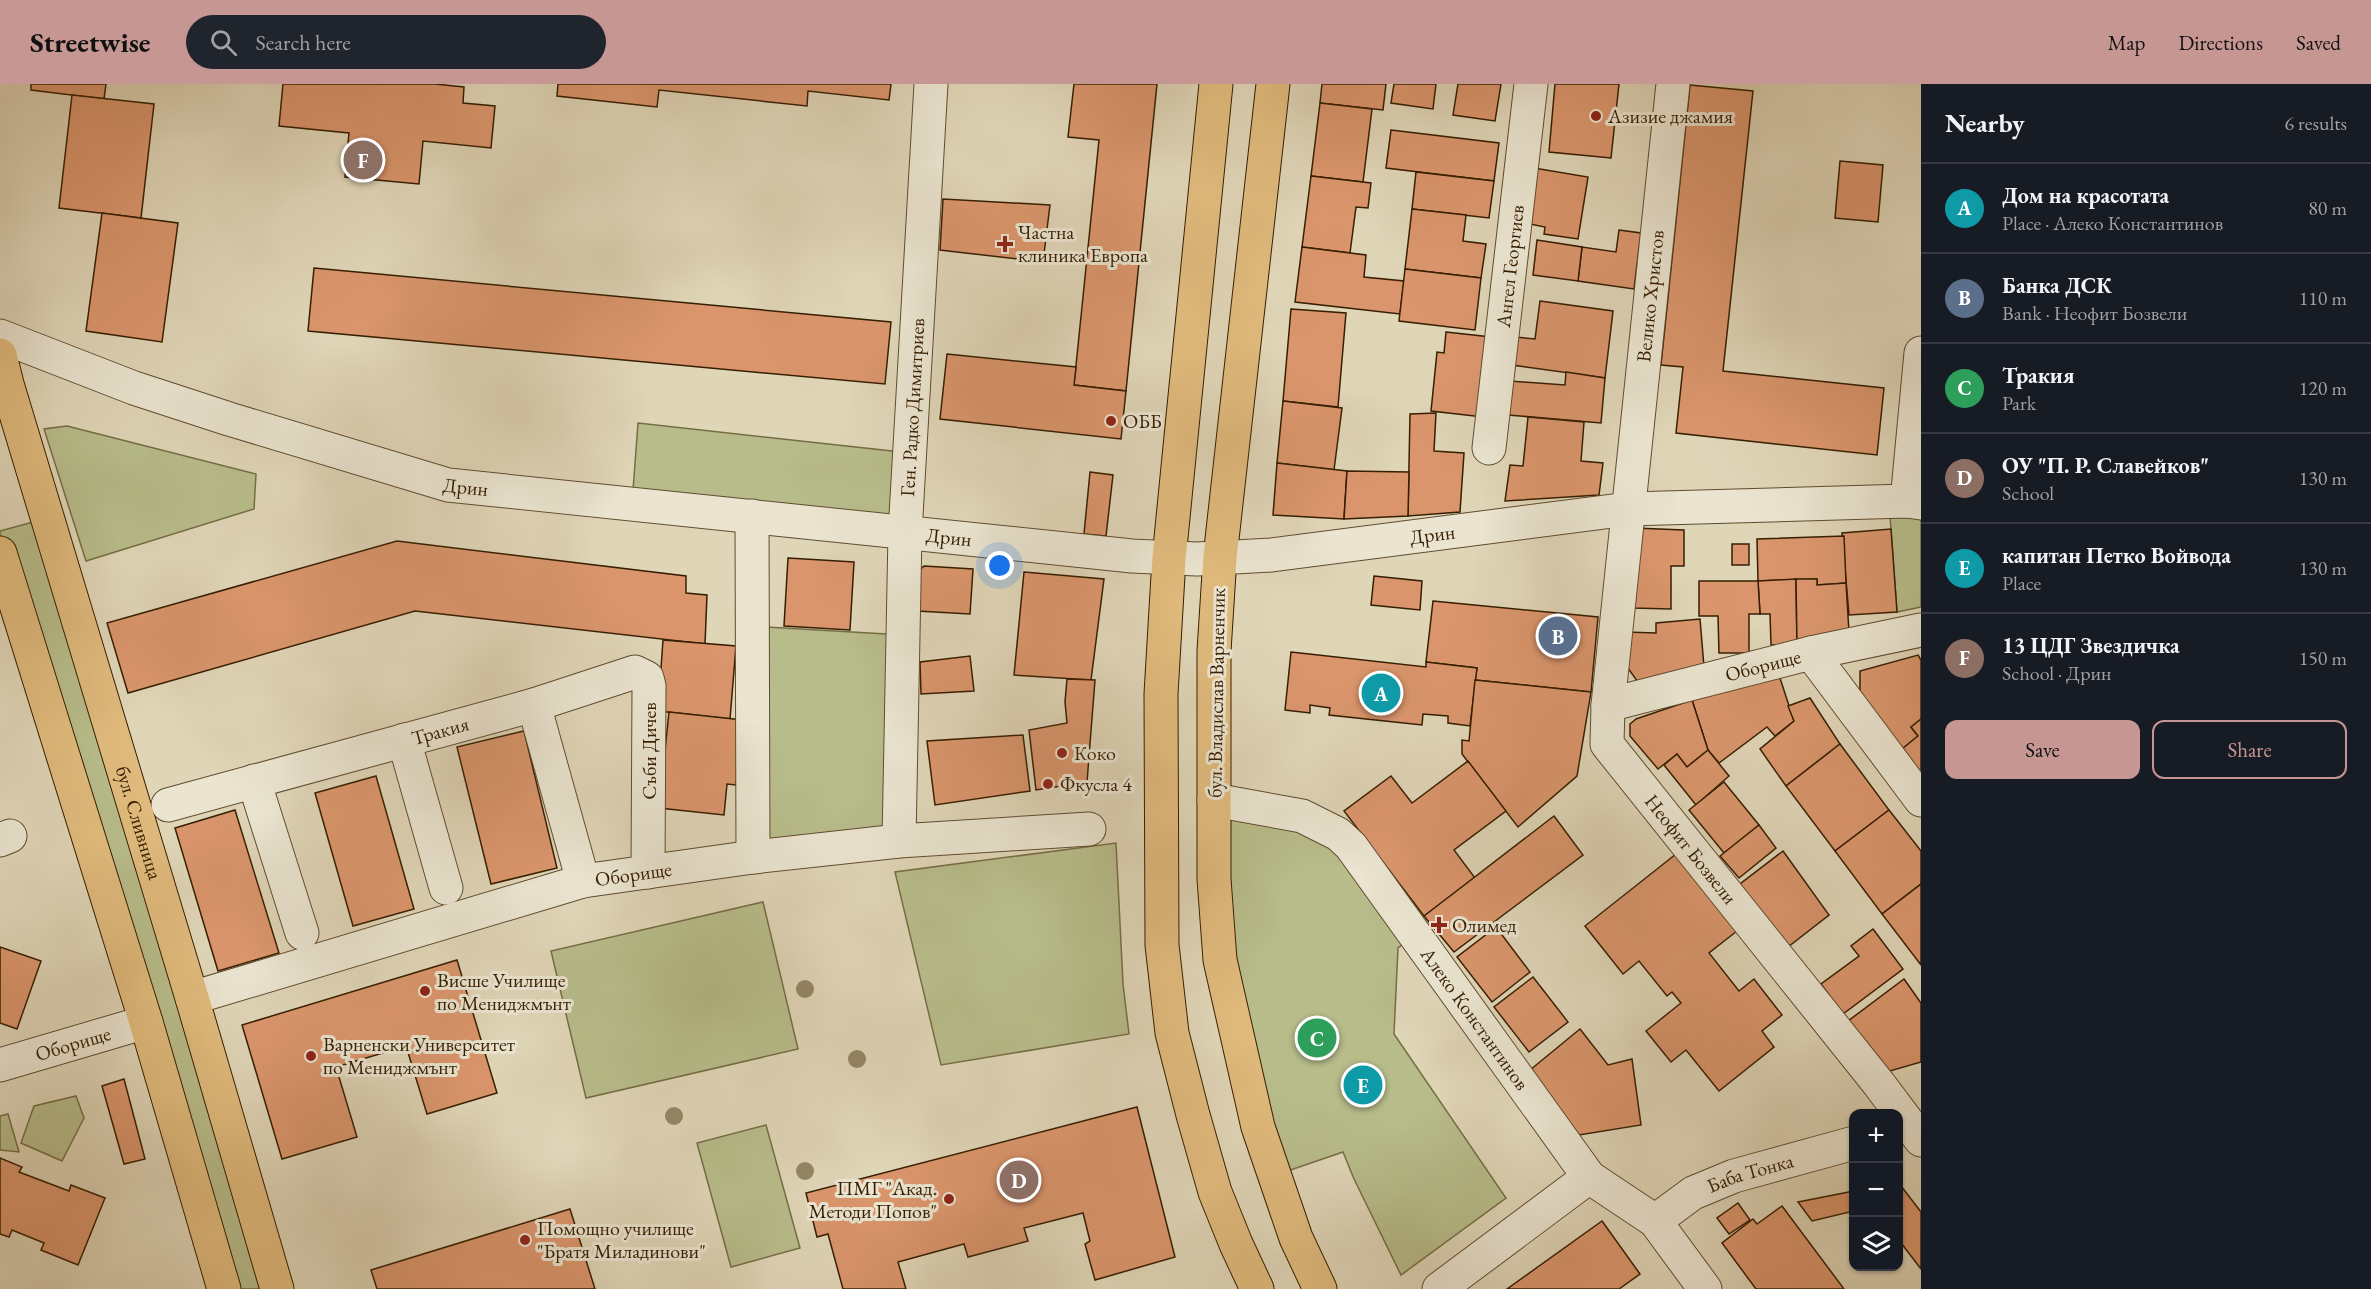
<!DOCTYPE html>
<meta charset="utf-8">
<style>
:root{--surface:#171b24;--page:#20242c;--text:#f1f3f6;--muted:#9ea1a6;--line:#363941;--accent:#c59692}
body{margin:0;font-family:"EB Garamond",serif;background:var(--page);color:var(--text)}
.controls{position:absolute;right:18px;bottom:18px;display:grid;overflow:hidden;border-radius:12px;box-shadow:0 2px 4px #0004}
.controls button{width:54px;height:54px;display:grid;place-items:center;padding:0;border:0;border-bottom:2px solid var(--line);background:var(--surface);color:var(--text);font:30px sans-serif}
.you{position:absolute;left:1000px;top:482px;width:21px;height:21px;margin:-15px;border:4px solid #fff;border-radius:50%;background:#1a73e8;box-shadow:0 0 0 9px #1a73e833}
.badge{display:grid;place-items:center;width:39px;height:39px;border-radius:50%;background:var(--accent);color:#fff;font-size:20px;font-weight:700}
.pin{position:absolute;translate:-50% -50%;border:3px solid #fff;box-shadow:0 2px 6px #0006}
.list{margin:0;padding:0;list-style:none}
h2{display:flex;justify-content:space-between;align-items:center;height:78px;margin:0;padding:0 24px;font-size:26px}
h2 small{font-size:20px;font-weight:400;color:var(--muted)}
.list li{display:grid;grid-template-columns:39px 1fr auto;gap:18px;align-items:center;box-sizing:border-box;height:90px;padding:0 24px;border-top:2px solid var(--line)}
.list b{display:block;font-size:22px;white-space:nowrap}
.list p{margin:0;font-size:20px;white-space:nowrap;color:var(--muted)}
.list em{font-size:20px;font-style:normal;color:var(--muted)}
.actions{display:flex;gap:12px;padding:18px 24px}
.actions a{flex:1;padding:14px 0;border:2px solid var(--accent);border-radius:12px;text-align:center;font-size:21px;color:var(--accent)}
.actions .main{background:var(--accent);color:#111}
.icon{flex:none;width:33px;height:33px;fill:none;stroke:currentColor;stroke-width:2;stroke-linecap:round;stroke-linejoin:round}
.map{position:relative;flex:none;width:1921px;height:1205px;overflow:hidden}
header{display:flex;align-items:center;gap:36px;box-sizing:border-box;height:84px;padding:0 30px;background:var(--accent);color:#111}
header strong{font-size:28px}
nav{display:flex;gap:33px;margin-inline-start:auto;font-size:21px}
.search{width:420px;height:54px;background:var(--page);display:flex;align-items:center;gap:15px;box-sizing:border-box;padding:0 21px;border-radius:33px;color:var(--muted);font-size:22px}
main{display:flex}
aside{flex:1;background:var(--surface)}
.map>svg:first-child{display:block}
</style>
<header>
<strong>Streetwise</strong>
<div class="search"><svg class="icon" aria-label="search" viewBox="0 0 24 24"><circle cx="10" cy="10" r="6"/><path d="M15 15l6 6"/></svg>Search here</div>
<nav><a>Map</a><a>Directions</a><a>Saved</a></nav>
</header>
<main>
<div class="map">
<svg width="1921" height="1205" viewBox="0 0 1921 1205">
<rect width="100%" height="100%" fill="#dfd5b7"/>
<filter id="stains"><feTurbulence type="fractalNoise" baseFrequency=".00333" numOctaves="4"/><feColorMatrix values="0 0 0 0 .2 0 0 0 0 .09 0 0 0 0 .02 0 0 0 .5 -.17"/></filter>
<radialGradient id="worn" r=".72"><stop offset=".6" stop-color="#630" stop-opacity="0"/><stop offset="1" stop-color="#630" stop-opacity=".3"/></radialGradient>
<g fill="#b7bc8a" stroke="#766d45" stroke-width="1.5">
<polygon points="638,339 910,369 905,449 632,420"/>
<polygon points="67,342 256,390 254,425 86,477 44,345"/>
<polygon points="1890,432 1921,434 1921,523 1897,528"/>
<polygon points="48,434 277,1205 222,1205 0,470 0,447"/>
<polygon points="751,542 903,551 899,757 753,773"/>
<polygon points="1214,716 1302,732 1415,851 1398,864 1394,950 1506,1114 1401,1191 1354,1095 1343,1068 1273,1092 1258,1043"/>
<polygon points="1116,759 1123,900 1129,950 941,981 895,788"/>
<polygon points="763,818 798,965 586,1014 551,867"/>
<polygon points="76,1012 84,1034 62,1077 21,1059 34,1022"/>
<polygon points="8,1030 19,1068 0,1066 0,1032"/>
<polygon points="766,1041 800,1164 731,1183 697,1059"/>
</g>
<g fill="#da956c" stroke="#361e00" stroke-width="1.5">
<polygon points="31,0 106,0 104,15 31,6"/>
<polygon points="283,0 435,0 464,3 463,19 495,22 491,64 423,57 419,100 345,93 349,49 279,42"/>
<polygon points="558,0 891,0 889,16 808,7 807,22 659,6 657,23 557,12"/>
<polygon points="1074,0 1157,0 1126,307 1074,301 1099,56 1068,53"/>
<polygon points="1322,0 1386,0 1383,26 1320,19"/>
<polygon points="1394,0 1436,0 1433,25 1391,19"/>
<polygon points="1458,0 1501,0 1495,37 1453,31"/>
<polygon points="1555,0 1619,0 1611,74 1549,68"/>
<polygon points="1690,1 1753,7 1723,287 1884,304 1877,371 1676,349 1683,283 1661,281"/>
<polygon points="72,11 154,20 141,134 59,124"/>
<polygon points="1320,19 1372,25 1363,98 1311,92"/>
<polygon points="1391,46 1499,59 1494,97 1386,84"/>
<polygon points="1840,77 1883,81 1878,138 1835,134"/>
<polygon points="1534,84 1588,93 1578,155 1544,150 1545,143 1525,139"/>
<polygon points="1416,88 1494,97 1489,134 1412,125"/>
<polygon points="1311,92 1371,99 1368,124 1356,123 1350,169 1302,163"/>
<polygon points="943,115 1050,121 1043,178 940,166"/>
<polygon points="1412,125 1466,131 1463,157 1486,160 1481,194 1405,185"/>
<polygon points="102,129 178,139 162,258 86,247"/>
<polygon points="1619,146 1641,149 1634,205 1578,197 1582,163 1616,168"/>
<polygon points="1537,156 1582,163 1578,197 1533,191"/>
<polygon points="1302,163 1366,171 1364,193 1404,197 1400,230 1295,218"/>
<polygon points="314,184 891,238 885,300 308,247"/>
<polygon points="1405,185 1481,194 1475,246 1399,237"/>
<polygon points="1540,217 1613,227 1605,294 1512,281 1515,253 1535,255"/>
<polygon points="1291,225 1346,229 1338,323 1283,317"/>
<polygon points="1446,248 1491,253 1483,333 1431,327 1437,268 1444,269"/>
<polygon points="947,270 1076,283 1074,301 1126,307 1121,355 940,335"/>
<polygon points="1566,288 1605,294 1601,339 1508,331 1510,297 1565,301"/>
<polygon points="1283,317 1342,324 1334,386 1277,379"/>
<polygon points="1436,329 1434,367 1464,369 1460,428 1408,432 1410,330"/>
<polygon points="1528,333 1584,338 1581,377 1603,379 1599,411 1505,417 1510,381 1523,382"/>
<polygon points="1277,379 1347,387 1344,435 1273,431"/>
<polygon points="1347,387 1409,388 1408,432 1344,435"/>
<polygon points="1090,388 1113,391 1106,452 1084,450"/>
<polygon points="1634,444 1684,446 1684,482 1671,482 1671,525 1632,524"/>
<polygon points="1891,445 1897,528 1849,531 1842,449"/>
<polygon points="1844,452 1846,499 1817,501 1817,495 1758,497 1757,455"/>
<polygon points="397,457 686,492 686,509 707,511 705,560 415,527 128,609 107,539"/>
<rect x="1732" y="460" width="17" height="21"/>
<polygon points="788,474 854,478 850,546 784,542"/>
<polygon points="924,482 973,485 970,530 917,527 913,492"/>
<polygon points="1024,488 1104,495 1091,596 1014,591"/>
<polygon points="1374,492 1422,497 1420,526 1371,521"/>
<polygon points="1796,495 1797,561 1771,561 1770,530 1760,530 1758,497"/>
<polygon points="1796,495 1817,495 1817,501 1846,499 1849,548 1797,561"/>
<polygon points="1699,497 1758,497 1760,530 1749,530 1749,569 1719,569 1718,532 1699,532"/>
<polygon points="1433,517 1598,533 1591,608 1475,596 1477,584 1426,578"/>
<polygon points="1700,535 1704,583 1640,601 1625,580 1626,548 1656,549 1656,539"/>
<polygon points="663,556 736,562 730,635 658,627"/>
<polygon points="1291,568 1426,583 1426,578 1477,584 1470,642 1448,639 1448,632 1423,630 1422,641 1329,631 1330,624 1310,621 1310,629 1285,626"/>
<polygon points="1918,571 1921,576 1921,635 1911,643 1918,652 1902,665 1860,613 1860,587"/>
<polygon points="970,572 974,607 921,610 920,578"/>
<polygon points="1778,588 1794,637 1775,652 1767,643 1719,679 1708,666 1692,616"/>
<polygon points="1067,595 1095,596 1087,698 1036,706 1029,646 1067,639 1065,618"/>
<polygon points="1475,596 1591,608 1577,692 1518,743 1462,670 1462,656 1469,657"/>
<polygon points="1810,614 1840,660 1786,702 1760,665 1794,637 1788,622"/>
<polygon points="1692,616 1708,666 1687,683 1677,670 1658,685 1630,652 1630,640 1636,635"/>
<polygon points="669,628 743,636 736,701 727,700 724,731 659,724"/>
<polygon points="1921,635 1921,689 1902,665 1918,652 1911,643"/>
<polygon points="524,647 557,784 491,800 457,663"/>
<polygon points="1023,651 1030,707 935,721 927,657"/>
<polygon points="1840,660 1889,726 1835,767 1786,702"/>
<polygon points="1708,666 1729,692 1696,721 1664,681 1677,670 1687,683"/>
<polygon points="1468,677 1506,727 1454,766 1475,794 1424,832 1344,727 1391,692 1412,719"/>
<polygon points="376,692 414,825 353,842 315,709"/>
<polygon points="1724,698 1759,741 1724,769 1689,726"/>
<polygon points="235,726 279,869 218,887 175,744"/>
<polygon points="1889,726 1921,767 1921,800 1882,830 1835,767"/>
<polygon points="1554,732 1583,771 1454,868 1424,832"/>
<polygon points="1759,741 1776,764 1739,794 1720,772"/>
<polygon points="1783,767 1829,831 1788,863 1740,800"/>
<polygon points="1676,770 1737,847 1709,869 1739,907 1754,895 1782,931 1762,947 1774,963 1719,1007 1686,966 1671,978 1646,947 1681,919 1672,908 1667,912 1639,877 1623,890 1585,842"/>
<polygon points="1921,800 1921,881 1882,830"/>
<polygon points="1496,843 1530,888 1492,918 1457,873"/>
<polygon points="1873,845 1903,885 1843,930 1821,900 1859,872 1851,862"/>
<polygon points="0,863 41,877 17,945 0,939"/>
<polygon points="457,876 497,1009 427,1030 406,962 336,983 357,1053 282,1075 242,941"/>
<polygon points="1533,893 1568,938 1529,968 1494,923"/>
<polygon points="1904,895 1921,919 1921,978 1883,989 1844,940"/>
<polygon points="1580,945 1608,981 1632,975 1641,1041 1579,1051 1530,986"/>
<polygon points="124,995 145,1075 124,1080 102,1002"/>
<polygon points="1137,1023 1175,1173 1095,1196 1085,1160 1090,1157 1083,1129 1024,1144 1028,1157 968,1173 964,1160 898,1178 906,1205 843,1205 828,1150 817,1153 806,1109"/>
<polygon points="0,1074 22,1083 19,1088 69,1107 71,1101 105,1114 78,1181 41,1166 44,1159 12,1146 9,1153 0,1150"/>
<polygon points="1898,1098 1921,1128 1921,1185 1898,1155"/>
<polygon points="1854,1107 1854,1127 1812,1137 1798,1118"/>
<polygon points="1738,1119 1750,1136 1729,1150 1717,1134"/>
<polygon points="1782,1122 1844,1205 1756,1205 1722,1159 1753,1135 1757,1140"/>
<polygon points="570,1125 595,1205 377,1205 371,1186"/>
<polygon points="1602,1137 1640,1190 1619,1205 1507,1205"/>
</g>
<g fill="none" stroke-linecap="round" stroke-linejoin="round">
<g stroke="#604c2e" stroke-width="35">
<g id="minor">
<path id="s1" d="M 1673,0 L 1608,621 L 1607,660 L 1879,1000 L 1921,1056"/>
<path id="s2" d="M 0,252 L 134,304 L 229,335 L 448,401 L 1132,472 L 1197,475 L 1272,471 L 1628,425 L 1907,417 L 1921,419"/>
<path id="s3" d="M 1489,364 L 1531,0"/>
<polyline points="1907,417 1921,269"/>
<polyline points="752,432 753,773"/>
<polyline points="1811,569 1921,716"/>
<polyline points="534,621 635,588 647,594 649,602 648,788"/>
<path id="s4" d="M 1608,621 L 1811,569 L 1921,546"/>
<polyline points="404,656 446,804"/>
<polyline points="254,697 302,849"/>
<path id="s5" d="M 1214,716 L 1302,732 L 1338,750 L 1351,762 L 1589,1093 L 1655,1137 L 1705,1205"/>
<path id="s6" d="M 168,721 L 534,621 L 583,797"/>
<polyline points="0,756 10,752"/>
<path id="s7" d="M 899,757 L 905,449 L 931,0"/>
<path id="s8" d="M 192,914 L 583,797 L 753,773 L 899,757 L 1089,745"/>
<path id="s9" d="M 0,981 L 146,938"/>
<path id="s10" d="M 1655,1137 L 1693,1109 L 1734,1092 L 1854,1059"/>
<polyline points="1439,1205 1589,1093"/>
</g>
</g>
<g stroke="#361e00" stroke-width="35">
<g id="major">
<polyline points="1216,0 1169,474 1161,610 1162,861 1172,949 1193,1031 1215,1108 1236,1160 1257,1205"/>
<polyline points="1273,0 1220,473 1214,567 1214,795 1220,876 1258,1043 1296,1154 1320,1205"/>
<path id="s11" d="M 0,271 L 7,300 L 192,914 L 277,1205"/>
<polyline points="0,469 146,938 224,1205"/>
</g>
</g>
<use href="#minor" stroke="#eae4d0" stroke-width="33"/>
<use href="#major" stroke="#e0ba7c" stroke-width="33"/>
</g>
<g fill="#948665">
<circle cx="805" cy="905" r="9"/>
<circle cx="857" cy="975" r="9"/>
<circle cx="674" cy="1032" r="9"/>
<circle cx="805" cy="1087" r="9"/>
</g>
<g fill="#8f2418" stroke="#eae4d0" stroke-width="2">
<circle cx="1596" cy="32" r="6"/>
<path d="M1002 151h6v6h6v6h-6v6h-6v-6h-6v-6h6z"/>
<circle cx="1111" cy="337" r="6"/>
<circle cx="1062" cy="669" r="6"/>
<circle cx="1048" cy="700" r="6"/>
<path d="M1436 832h6v6h6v6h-6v6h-6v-6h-6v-6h6z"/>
<circle cx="425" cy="907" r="6"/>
<circle cx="311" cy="972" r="6"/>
<circle cx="949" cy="1115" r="6"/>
<circle cx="525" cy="1156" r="6"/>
</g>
<g text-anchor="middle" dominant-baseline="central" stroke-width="6" stroke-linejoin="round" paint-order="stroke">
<g font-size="20" fill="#361e00" stroke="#eae4d0" text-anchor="start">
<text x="1608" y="32">Азизие джамия</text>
<text x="1018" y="148">Частна<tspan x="1018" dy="23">клиника Европа</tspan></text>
<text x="1123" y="337">ОББ</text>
<text x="1074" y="669">Коко</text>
<text x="1060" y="700">Фкусла 4</text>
<text x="1452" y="841">Олимед</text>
<text x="437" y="896">Висше Училище<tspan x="437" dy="23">по Мениджмънт</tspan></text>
<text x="323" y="960">Варненски Университет<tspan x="323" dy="23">по Мениджмънт</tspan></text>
<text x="937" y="1104" text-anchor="end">ПМГ "Акад.<tspan x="937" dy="23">Методи Попов"</tspan></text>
<text x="537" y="1144">Помощно училище<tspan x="537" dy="23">"Братя Миладинови"</tspan></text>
</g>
<g font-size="20" fill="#361e00" stroke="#eae4d0">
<text stroke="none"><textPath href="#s3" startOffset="183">Ангел Георгиев</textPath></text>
<text transform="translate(1650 212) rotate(-84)">Велико Христов</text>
<text stroke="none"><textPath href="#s7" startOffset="434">Ген. Радко Димитриев</textPath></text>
<text stroke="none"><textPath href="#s2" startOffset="490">Дрин</textPath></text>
<text stroke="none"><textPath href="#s2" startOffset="1462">Дрин</textPath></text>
<text stroke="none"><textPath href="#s2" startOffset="976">Дрин</textPath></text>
<text stroke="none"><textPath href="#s4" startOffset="160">Оборище</textPath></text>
<text transform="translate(1216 609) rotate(-89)">бул. Владислав Варненчик</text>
<text stroke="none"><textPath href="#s6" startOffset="282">Тракия</textPath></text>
<text transform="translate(649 667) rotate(-90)">Съби Дичев</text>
<text stroke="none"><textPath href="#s11" startOffset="488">бул. Сливница</textPath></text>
<text stroke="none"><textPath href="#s1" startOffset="798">Неофит Бозвели</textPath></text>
<text stroke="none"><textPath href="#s8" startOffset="459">Оборище</textPath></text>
<text stroke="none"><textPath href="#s5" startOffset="360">Алеко Константинов</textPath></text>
<text stroke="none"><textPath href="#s9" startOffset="76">Оборище</textPath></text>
<text stroke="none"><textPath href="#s10" startOffset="108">Баба Тонка</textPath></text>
</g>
</g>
<rect width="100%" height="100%" filter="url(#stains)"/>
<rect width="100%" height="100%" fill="url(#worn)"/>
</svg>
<div class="controls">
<button>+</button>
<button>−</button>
<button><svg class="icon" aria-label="layers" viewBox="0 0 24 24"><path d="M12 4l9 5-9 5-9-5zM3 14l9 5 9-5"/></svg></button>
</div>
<div class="you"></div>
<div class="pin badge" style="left:1381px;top:609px;background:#0f9aa8">A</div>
<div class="pin badge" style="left:1558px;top:552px;background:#5c6f8a">B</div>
<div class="pin badge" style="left:1317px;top:954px;background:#2e9e5b">C</div>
<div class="pin badge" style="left:1019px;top:1096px;background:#8d6e63">D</div>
<div class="pin badge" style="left:1363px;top:1001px;background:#0f9aa8">E</div>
<div class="pin badge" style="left:363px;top:76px;background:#8d6e63">F</div>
</div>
<aside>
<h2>Nearby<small>6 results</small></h2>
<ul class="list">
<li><span class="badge" style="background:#0f9aa8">A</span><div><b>Дом на красотата</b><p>Place · Алеко Константинов</p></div><em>80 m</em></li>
<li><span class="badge" style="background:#5c6f8a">B</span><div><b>Банка ДСК</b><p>Bank · Неофит Бозвели</p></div><em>110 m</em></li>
<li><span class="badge" style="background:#2e9e5b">C</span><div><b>Тракия</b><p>Park</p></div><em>120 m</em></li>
<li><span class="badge" style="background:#8d6e63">D</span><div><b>ОУ &quot;П. Р. Славейков&quot;</b><p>School</p></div><em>130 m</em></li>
<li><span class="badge" style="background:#0f9aa8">E</span><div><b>капитан Петко Войвода</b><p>Place</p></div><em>130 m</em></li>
<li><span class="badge" style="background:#8d6e63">F</span><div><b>13 ЦДГ Звездичка</b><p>School · Дрин</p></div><em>150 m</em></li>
</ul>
<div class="actions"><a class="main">Save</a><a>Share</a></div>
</aside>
</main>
